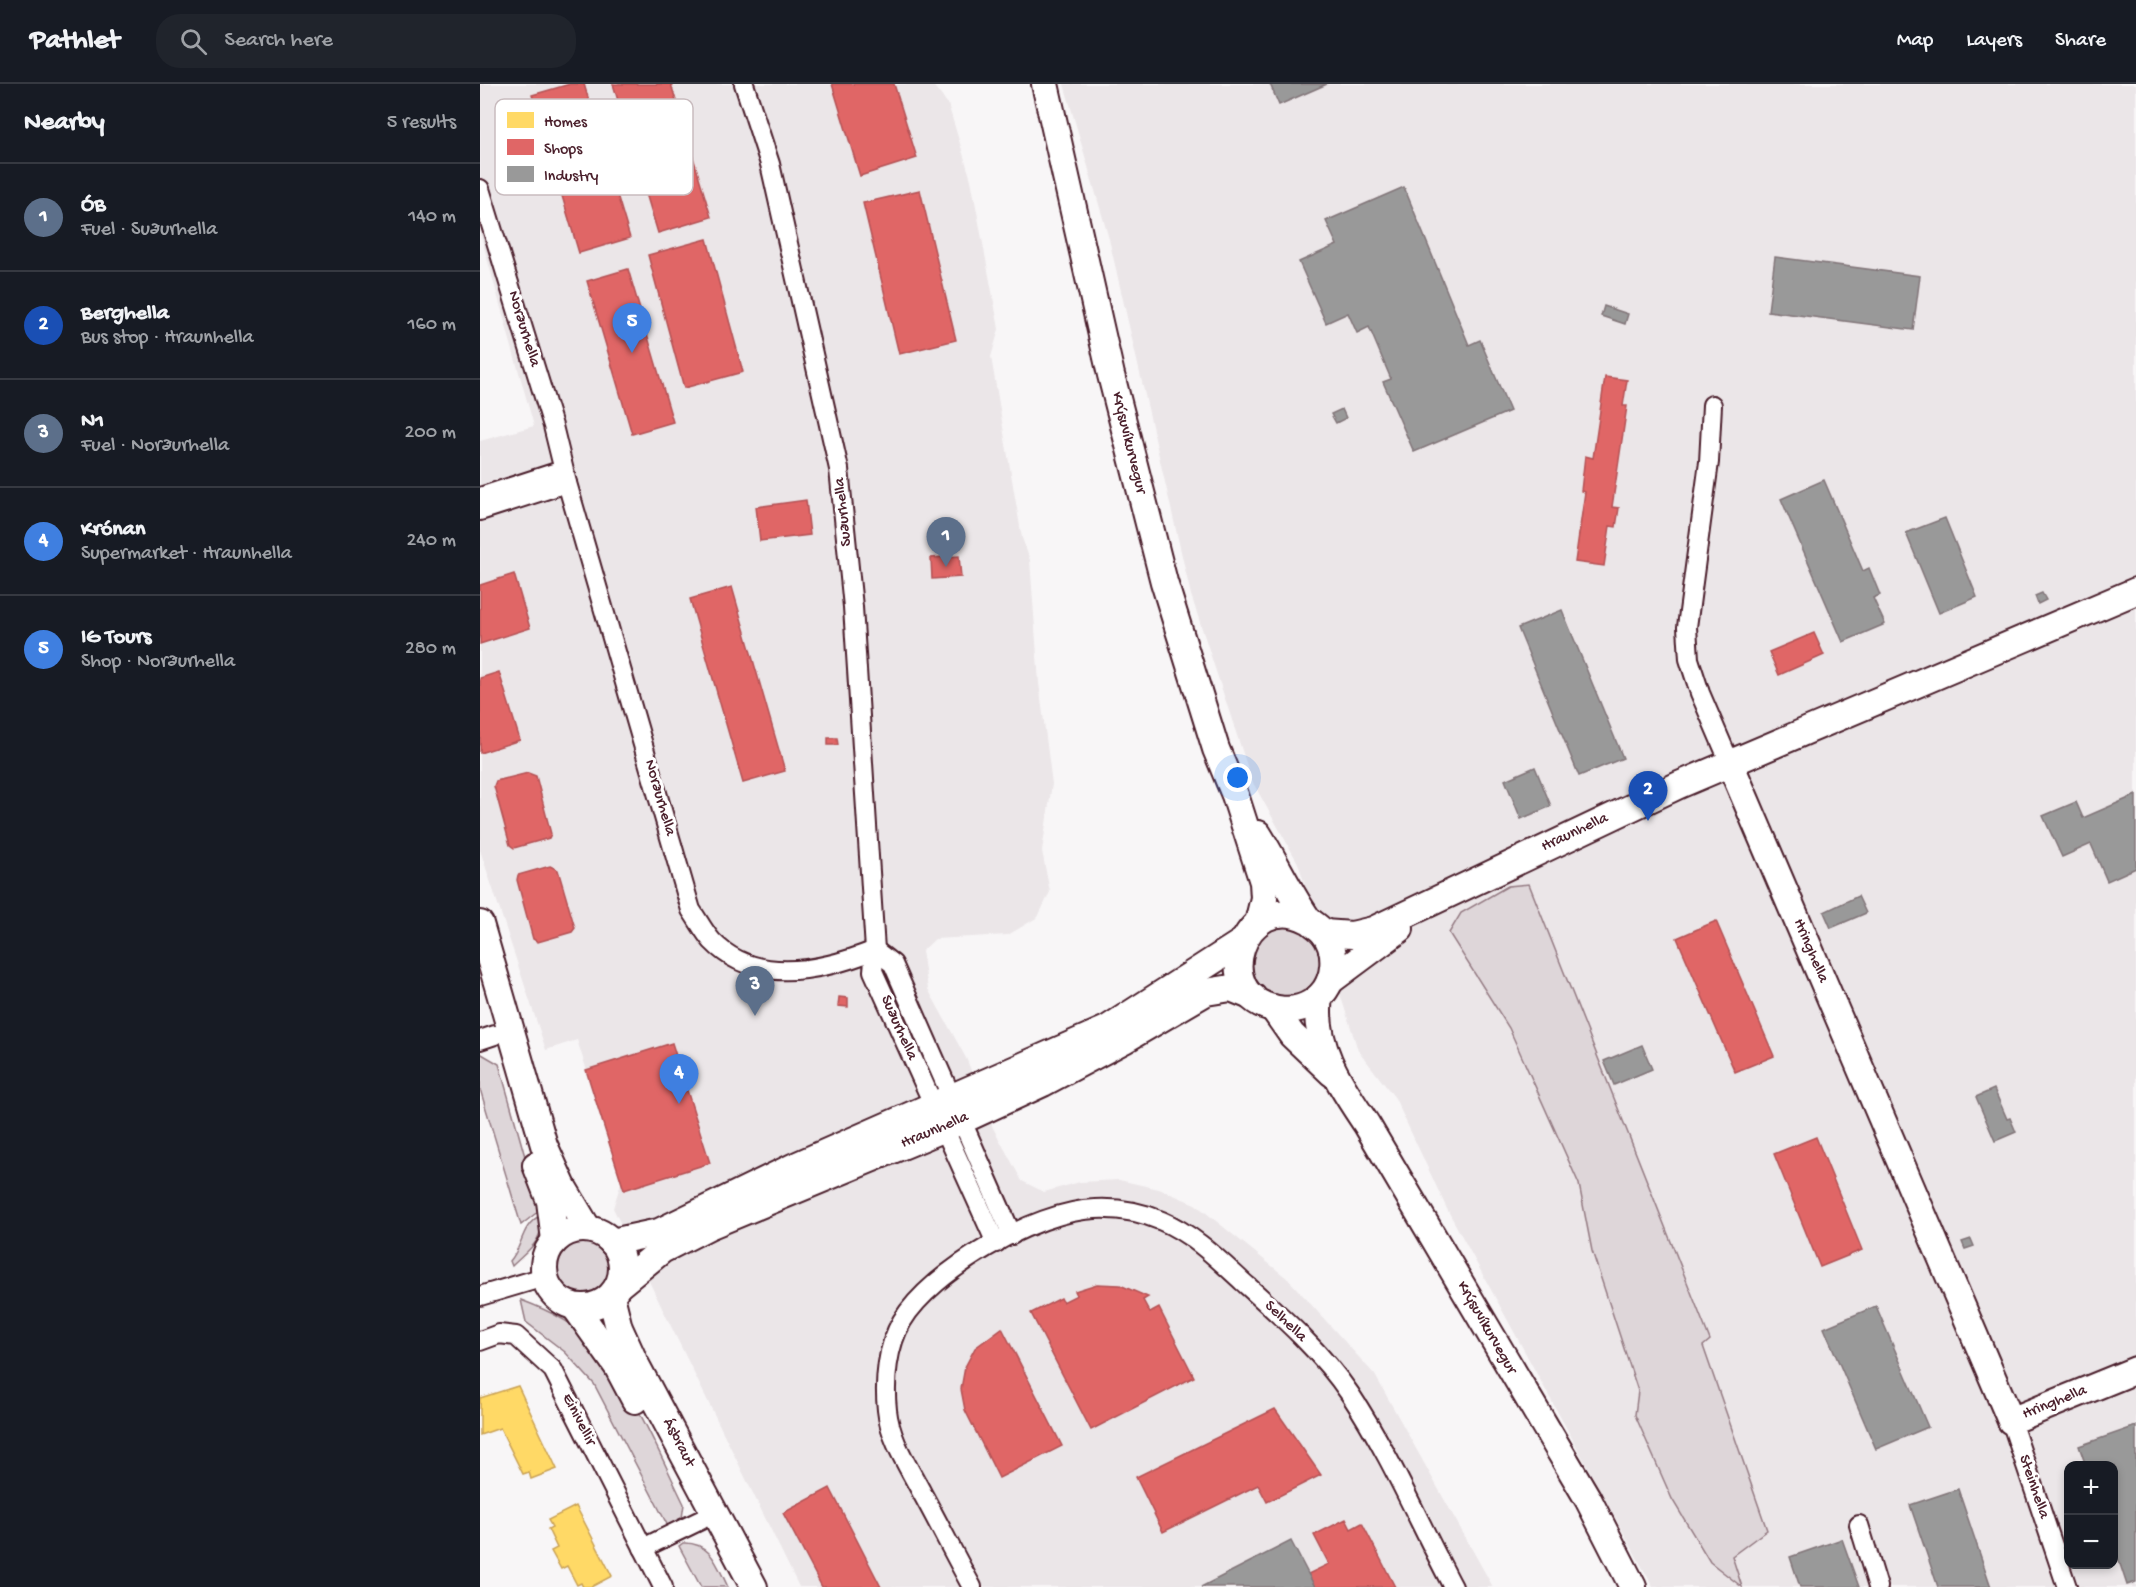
<!DOCTYPE html>
<meta charset="utf-8">
<style>
:root{--surface:#171b24;--page:#20242c;--text:#f1f3f6;--muted:#9ea1a6;--line:#363941;--accent:#1f6fb2}
body{margin:0;font-family:"Gochi Hand",sans-serif;background:var(--page);color:var(--text)}
.controls{position:absolute;right:18px;bottom:18px;display:grid;overflow:hidden;border-radius:12px;box-shadow:0 3px 9px #0003}
.controls button{width:54px;height:54px;display:grid;place-items:center;padding:0;border:0;border-bottom:2px solid var(--line);background:var(--surface);color:var(--text);font:30px sans-serif}
.you{position:absolute;left:758px;top:694px;width:21px;height:21px;margin:-15px;border:4px solid #fff;border-radius:50%;background:#1a73e8;box-shadow:0 0 0 9px #1a73e833}
.badge{display:grid;place-items:center;width:39px;height:39px;border-radius:50%;background:var(--accent);color:#fff;font-size:20px;font-weight:700}
.pin{position:absolute;translate:-50% -50px;filter:drop-shadow(0 2px 3px #0008)}
.pin::after{content:'';position:absolute;top:32px;width:21px;height:18px;background:inherit;clip-path:polygon(0 0,100% 0,50% 100%)}
.list{margin:0;padding:0;list-style:none}
h2{display:flex;justify-content:space-between;align-items:center;height:78px;margin:0;padding:0 24px;font-size:26px}
h2 small{font-size:20px;font-weight:400;color:var(--muted)}
.list li{display:grid;grid-template-columns:39px 1fr auto;gap:18px;align-items:center;box-sizing:border-box;height:108px;padding:0 24px;border-top:2px solid var(--line)}
.list b{display:block;font-size:22px;white-space:nowrap}
.list p{margin:0;font-size:20px;white-space:nowrap;color:var(--muted)}
.list em{font-size:20px;font-style:normal;color:var(--muted)}
.icon{flex:none;width:33px;height:33px;fill:none;stroke:currentColor;stroke-width:2;stroke-linecap:round;stroke-linejoin:round}
.map{position:relative;flex:none;width:1656px;height:1503px;overflow:hidden}
header{display:flex;align-items:center;gap:36px;box-sizing:border-box;height:84px;padding:0 30px;background:var(--surface);border-bottom:2px solid var(--line)}
header strong{font-size:28px}
nav{display:flex;gap:33px;margin-inline-start:auto;font-size:21px}
.search{width:420px;height:54px;background:var(--page);display:flex;align-items:center;gap:15px;box-sizing:border-box;padding:0 21px;border-radius:24px;color:var(--muted);font-size:22px}
main{display:flex}
aside{flex:1;background:var(--surface)}
.map>svg:first-child{display:block}
</style>
<header>
<strong>Pathlet</strong>
<div class="search"><svg class="icon" aria-label="search" viewBox="0 0 24 24"><circle cx="10" cy="10" r="6"/><path d="M15 15l6 6"/></svg>Search here</div>
<nav><a>Map</a><a>Layers</a><a>Share</a></nav>
</header>
<main>
<aside>
<h2>Nearby<small>5 results</small></h2>
<ul class="list">
<li><span class="badge" style="background:#5c6f8a">1</span><div><b>ÓB</b><p>Fuel · Suðurhella</p></div><em>140 m</em></li>
<li><span class="badge" style="background:#1a4fb4">2</span><div><b>Berghella</b><p>Bus stop · Hraunhella</p></div><em>160 m</em></li>
<li><span class="badge" style="background:#5c6f8a">3</span><div><b>N1</b><p>Fuel · Norðurhella</p></div><em>200 m</em></li>
<li><span class="badge" style="background:#3f7fe0">4</span><div><b>Krónan</b><p>Supermarket · Hraunhella</p></div><em>240 m</em></li>
<li><span class="badge" style="background:#3f7fe0">5</span><div><b>IG Tours</b><p>Shop · Norðurhella</p></div><em>280 m</em></li>
</ul>
</aside>
<div class="map">
<svg width="1656" height="1503" viewBox="0 0 1656 1503">
<rect width="100%" height="100%" fill="#f8f6f7"/>
<filter id="ink" filterUnits="userSpaceOnUse"><feTurbulence type="fractalNoise" baseFrequency=".0167" numOctaves="2"/><feDisplacementMap in="SourceGraphic" scale="12" xChannelSelector="R" yChannelSelector="G"/><feConvolveMatrix kernelMatrix="1 2 1 2 8 2 1 2 1" color-interpolation-filters="sRGB"/></filter>
<g filter="url(#ink)">
<g fill="#ebe6e8" fill-rule="evenodd">
<polygon points="0,0 452,0 468,20 491,96 519,245 511,273 542,454 550,476 559,599 572,700 562,767 570,808 558,833 528,851 455,855 442,867 448,905 487,976 513,1044 542,1097 564,1108 600,1098 639,1096 679,1105 715,1120 808,1195 895,1291 1013,1503 319,1503 133,1124 142,1096 97,956 66,966 0,766 0,357 54,342 0,149"/>
<path d="M 584,0 L 1656,0 L 1656,1503 L 1173,1503 L 967,1125 L 915,1014 L 878,966 L 818,779 L 772,697 L 711,511 L 629,155 ZM 1588,1382 L 1634,1382 L 1634,1480 L 1588,1480 Z"/>
</g>
<g fill="#ded6d9" stroke="#947a82" stroke-width="1.5">
<polygon points="1049,800 1230,1256 1223,1262 1287,1446 1252,1472 1262,1503 1230,1478 1192,1415 1155,1331 1158,1307 1112,1167 1099,1100 1029,944 969,849 981,829 1028,802"/>
<circle cx="806" cy="878" r="35"/>
<polygon points="0,969 19,980 60,1126 41,1141 0,1005"/>
<path d="M 61,1131 C 64,1158 49,1165 32,1182 L 30,1177 C 44,1161 40,1142 61,1131 Z"/>
<circle cx="105" cy="1185" r="27"/>
<path d="M 41,1216 C 65,1225 95,1239 112,1258 C 153,1305 177,1365 204,1420 L 202,1434 L 190,1446 L 114,1300 L 85,1268 L 46,1238 Z"/>
<path d="M 203,1459 C 231,1458 237,1481 248,1503 L 221,1503 L 199,1462 Z"/>
</g>
<g fill="#ffd966" stroke="#c9a154" stroke-width="1.5">
<polygon points="38,1302 77,1385 51,1395 49,1388 43,1390 20,1344 0,1351 0,1314"/>
<polygon points="96,1422 132,1492 111,1503 103,1503 101,1499 97,1501 87,1482 81,1485 71,1467 77,1464 68,1445 72,1443 68,1436"/>
</g>
<g fill="#e06666" stroke="#b35154" stroke-width="1.5">
<polygon points="90,0 104,0 150,154 99,169 52,11"/>
<polygon points="133,0 191,0 231,133 178,149"/>
<polygon points="352,0 414,0 437,74 380,92"/>
<polygon points="440,106 476,256 419,270 383,119"/>
<polygon points="227,155 263,288 204,304 168,171"/>
<polygon points="148,185 193,338 152,350 107,197"/>
<polygon points="1125,293 1147,296 1143,322 1147,322 1132,423 1139,424 1136,443 1130,442 1124,482 1095,478 1105,408 1101,407 1105,372 1113,374"/>
<polygon points="326,416 330,451 280,457 276,423"/>
<polygon points="479,472 481,493 452,495 451,474"/>
<polygon points="34,490 50,544 0,560 0,501"/>
<polygon points="252,503 305,687 263,699 210,515"/>
<polygon points="1334,549 1344,571 1299,591 1289,568"/>
<polygon points="19,588 40,656 0,669 0,594"/>
<polygon points="348,654 357,654 358,661 348,661"/>
<polygon points="48,689 56,692 71,750 69,754 34,764 30,761 14,702 16,697"/>
<polygon points="70,782 78,786 95,844 92,848 58,858 53,855 37,796 38,791"/>
<polygon points="1236,837 1294,972 1255,988 1197,854"/>
<polygon points="359,913 368,914 368,923 358,922"/>
<polygon points="192,959 230,1079 144,1106 106,986"/>
<polygon points="1336,1053 1382,1166 1340,1183 1294,1070"/>
<polygon points="617,1200 640,1201 668,1213 663,1216 670,1229 679,1224 714,1293 611,1346 551,1229 581,1214 583,1218 597,1211 595,1207"/>
<polygon points="522,1244 582,1362 519,1394 485,1326 481,1305 485,1283 495,1264"/>
<polygon points="795,1325 841,1391 787,1418 778,1401 683,1448 656,1393"/>
<polygon points="350,1404 401,1503 342,1503 303,1429"/>
<polygon points="866,1435 871,1445 882,1439 915,1503 835,1503 828,1490 849,1480 834,1451"/>
</g>
<g fill="#999" stroke="#817478" stroke-width="1.5">
<polygon points="790,0 847,0 799,21"/>
<polygon points="924,103 989,261 1000,256 1030,327 934,368 903,298 911,295 889,243 877,249 868,229 846,239 819,178 857,161 846,137"/>
<polygon points="1295,173 1440,192 1433,246 1288,227"/>
<polygon points="1124,222 1148,230 1145,240 1121,232"/>
<polygon points="862,325 866,334 856,339 851,330"/>
<polygon points="1344,396 1383,487 1389,484 1400,511 1393,514 1405,540 1363,558 1301,415"/>
<polygon points="1465,434 1497,513 1459,529 1426,449"/>
<polygon points="1562,509 1566,516 1558,520 1555,512"/>
<polygon points="1082,526 1143,674 1099,692 1038,544"/>
<polygon points="1055,683 1071,722 1041,735 1025,696"/>
<polygon points="1656,711 1656,784 1627,797 1611,760 1582,773 1563,732 1596,718 1603,734"/>
<polygon points="1378,812 1386,829 1351,844 1344,828"/>
<polygon points="1162,961 1172,985 1134,1001 1124,977"/>
<polygon points="1514,1005 1527,1035 1530,1034 1536,1048 1515,1057 1496,1013"/>
<polygon points="1491,1155 1494,1162 1485,1165 1482,1158"/>
<polygon points="1396,1222 1448,1343 1396,1365 1344,1244"/>
<polygon points="1656,1342 1656,1498 1647,1501 1634,1462 1634,1382 1606,1382 1599,1362"/>
<polygon points="1478,1405 1511,1503 1458,1503 1430,1421"/>
<polygon points="1362,1455 1379,1503 1320,1503 1310,1473"/>
<polygon points="811,1457 835,1503 721,1503"/>
</g>
<g fill="none" stroke-linecap="round" stroke-linejoin="round">
<g stroke="#4a1f2b" stroke-width="22">
<g id="street">
<polyline points="264,0 290,80 359,385 373,523 395,866 393,887 516,1159"/>
<path d="M 0,105 L 73,342 L 87,399 L 211,826 C 218,836 224,848 232,857 C 276,903 345,886 395,866"/>
<polyline points="1232,321 1229,378 1207,543 1209,575 1220,609 1250,679"/>
<polyline points="0,413 83,386"/>
<polyline points="0,427 87,399"/>
<polyline points="395,866 413,880 532,1151"/>
<polyline points="0,956 15,951"/>
<polyline points="0,1212 64,1193"/>
<polyline points="0,1257 19,1250 36,1252 73,1286 183,1503"/>
<polyline points="1531,1337 1587,1503"/>
<polyline points="1379,1441 1398,1503"/>
<polyline points="163,1464 221,1436"/>
<path d="M 492,1503 C 475,1472 459,1440 442,1409 C 428,1382 410,1356 407,1326 C 404,1298 407,1262 422,1237 C 452,1187 555,1127 615,1125 C 637,1124 661,1128 682,1137 C 713,1150 739,1176 763,1198 C 801,1232 841,1267 870,1310 C 910,1370 939,1439 973,1503"/>
</g>
</g>
<g stroke="#4a1f2b" stroke-width="30">
<g id="secondary">
<polyline points="565,0 631,291 684,498 736,665 755,711 783,798 784,814 778,839"/>
<polyline points="1250,679 1531,1337 1656,1286"/>
<path d="M 778,750 C 795,777 809,808 827,834 C 831,839 839,843 844,849 C 858,867 856,896 840,912 C 829,923 813,928 798,925 C 726,914 763,802 828,836"/>
<polyline points="0,840 64,1061 83,1103 108,1145"/>
<polyline points="844,849 872,851 893,846 1199,701 1656,507"/>
<polyline points="850,897 920,845"/>
<path d="M 839,913 C 832,962 861,1002 887,1041 L 1108,1415 L 1153,1503"/>
<polyline points="793,924 812,951 852,989"/>
<polyline points="56,1081 70,1117 75,1156"/>
<circle cx="103" cy="1184" r="39"/>
<polyline points="132,1158 179,1148 313,1083 627,945 762,858"/>
<polyline points="138,1202 182,1166 229,1142 463,1045 563,999 644,956 726,908 751,904 773,913"/>
<polyline points="131,1212 139,1244 154,1277 274,1503"/>
<polyline points="95,1223 137,1282 155,1316"/>
</g>
</g>
<use href="#street" stroke="#fff" stroke-width="18"/>
<use href="#secondary" stroke="#fff" stroke-width="26"/>
</g>
</g>
<g text-anchor="middle" dominant-baseline="central" stroke-width="6" stroke-linejoin="round" paint-order="stroke">
<g font-size="16" fill="#4a1f2b" stroke="#fff">
<text transform="translate(43 245) rotate(73)">Norðurhella</text>
<text transform="translate(648 359) rotate(76)">Krýsuvíkurvegur</text>
<text transform="translate(364 428) rotate(-96)">Suðurhella</text>
<text transform="translate(179 714) rotate(74)">Norðurhella</text>
<text transform="translate(1095 749) rotate(-25)">Hraunhella</text>
<text transform="translate(1330 867) rotate(67)">Hringhella</text>
<text transform="translate(418 944) rotate(66)">Suðurhella</text>
<text transform="translate(455 1047) rotate(-23)">Hraunhella</text>
<text transform="translate(805 1238) rotate(44)">Selhella</text>
<text transform="translate(1006 1244) rotate(60)">Krýsuvíkurvegur</text>
<text transform="translate(1575 1319) rotate(-22)">Hringhella</text>
<text transform="translate(98 1336) rotate(63)">Einivellir</text>
<text transform="translate(198 1359) rotate(62)">Ásbraut</text>
<text transform="translate(1553 1403) rotate(71)">Steinhella</text>
</g>
</g>
<rect x="15" y="15" width="198" height="96" rx="9" fill="#fff" stroke="#c9bcbf" stroke-width="1.5"/>
<rect x="27" y="28" width="27" height="16" fill="#ffd966"/>
<rect x="27" y="55" width="27" height="16" fill="#e06666"/>
<rect x="27" y="82" width="27" height="16" fill="#999"/>
<g font-size="16" fill="#4a1f2b">
<text x="64" y="42">Homes</text>
<text x="64" y="69">Shops</text>
<text x="64" y="96">Industry</text>
</g>
</svg>
<div class="controls">
<button>+</button>
<button>−</button>
</div>
<div class="you"></div>
<div class="pin badge" style="left:466px;top:483px;background:#5c6f8a">1</div>
<div class="pin badge" style="left:1168px;top:737px;background:#1a4fb4">2</div>
<div class="pin badge" style="left:275px;top:932px;background:#5c6f8a">3</div>
<div class="pin badge" style="left:199px;top:1020px;background:#3f7fe0">4</div>
<div class="pin badge" style="left:152px;top:269px;background:#3f7fe0">5</div>
</div>
</main>
